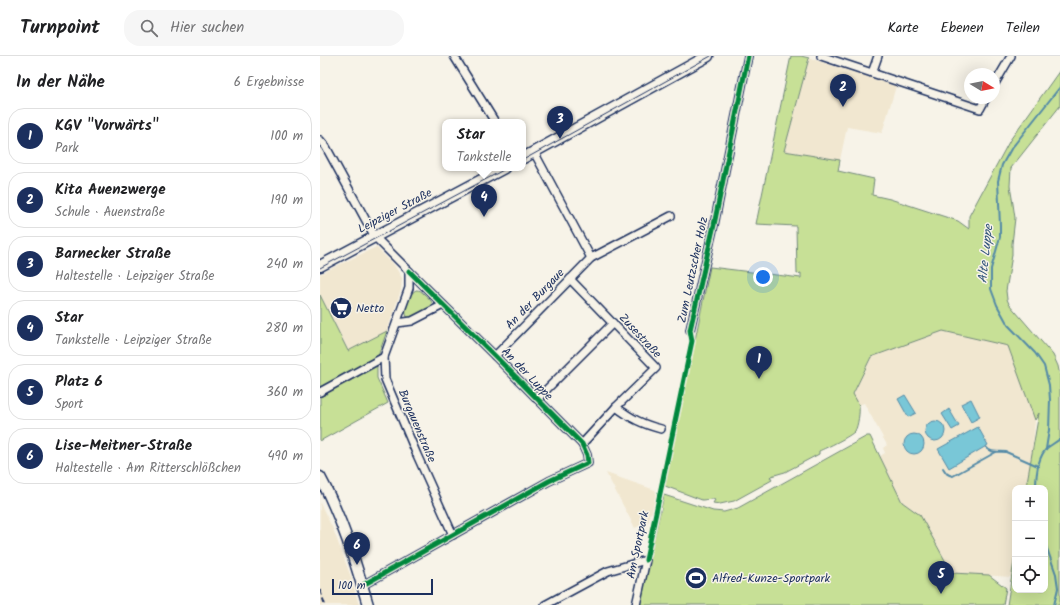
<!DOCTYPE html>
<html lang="de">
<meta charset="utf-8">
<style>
:root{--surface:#fff;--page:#f6f6f6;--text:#202124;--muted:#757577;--line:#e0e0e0;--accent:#1b2f5e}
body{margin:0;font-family:Kalam,sans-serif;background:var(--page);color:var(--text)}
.controls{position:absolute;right:12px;bottom:12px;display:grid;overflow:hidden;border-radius:8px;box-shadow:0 4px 16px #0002}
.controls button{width:36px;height:36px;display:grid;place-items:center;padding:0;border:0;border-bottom:1px solid var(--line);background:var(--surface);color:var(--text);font:20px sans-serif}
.compass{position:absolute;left:644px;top:12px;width:36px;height:36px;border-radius:50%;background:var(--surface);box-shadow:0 4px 16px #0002;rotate:100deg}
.scale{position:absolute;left:12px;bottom:10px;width:101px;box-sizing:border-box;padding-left:4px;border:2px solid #1b2f5e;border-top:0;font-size:11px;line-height:14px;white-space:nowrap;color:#1b2f5e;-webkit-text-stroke:3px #f7f3e8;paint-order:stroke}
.you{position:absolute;left:443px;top:221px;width:14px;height:14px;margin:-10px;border:3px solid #fff;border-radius:50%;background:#1a73e8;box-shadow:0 0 0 6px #1a73e833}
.badge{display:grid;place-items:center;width:26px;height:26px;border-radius:50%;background:var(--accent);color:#fff;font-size:13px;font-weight:700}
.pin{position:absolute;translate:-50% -33px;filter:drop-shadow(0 1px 2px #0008)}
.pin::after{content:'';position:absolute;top:21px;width:14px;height:12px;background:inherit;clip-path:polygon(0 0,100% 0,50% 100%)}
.popup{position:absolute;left:122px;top:63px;width:84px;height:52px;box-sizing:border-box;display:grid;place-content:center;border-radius:8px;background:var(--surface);filter:drop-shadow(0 1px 3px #0005);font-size:13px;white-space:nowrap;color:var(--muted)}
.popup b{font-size:15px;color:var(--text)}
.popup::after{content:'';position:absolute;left:50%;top:100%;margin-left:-8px;border:8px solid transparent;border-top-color:var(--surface)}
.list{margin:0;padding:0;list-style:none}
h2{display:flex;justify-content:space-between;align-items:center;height:52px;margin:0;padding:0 16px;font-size:17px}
h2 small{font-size:13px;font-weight:400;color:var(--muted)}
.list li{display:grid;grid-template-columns:26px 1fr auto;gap:12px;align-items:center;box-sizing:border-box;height:56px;margin:0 8px 8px;padding:0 8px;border:1px solid var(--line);border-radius:16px}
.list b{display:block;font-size:15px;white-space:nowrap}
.list p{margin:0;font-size:13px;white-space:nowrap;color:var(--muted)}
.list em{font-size:13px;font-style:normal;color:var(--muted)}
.icon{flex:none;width:22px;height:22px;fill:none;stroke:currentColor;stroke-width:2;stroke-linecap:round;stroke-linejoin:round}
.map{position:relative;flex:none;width:740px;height:549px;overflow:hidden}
header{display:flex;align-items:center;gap:24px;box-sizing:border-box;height:56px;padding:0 20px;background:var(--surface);border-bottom:1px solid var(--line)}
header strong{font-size:19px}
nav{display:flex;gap:22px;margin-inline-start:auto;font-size:14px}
.search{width:280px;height:36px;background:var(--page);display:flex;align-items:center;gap:10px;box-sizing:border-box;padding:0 14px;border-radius:16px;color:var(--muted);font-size:15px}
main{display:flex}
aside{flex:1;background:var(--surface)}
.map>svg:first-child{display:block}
</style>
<header>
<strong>Turnpoint</strong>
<div class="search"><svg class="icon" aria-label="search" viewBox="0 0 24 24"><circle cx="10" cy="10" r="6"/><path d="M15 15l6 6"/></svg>Hier suchen</div>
<nav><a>Karte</a><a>Ebenen</a><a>Teilen</a></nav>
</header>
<main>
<aside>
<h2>In der Nähe<small>6 Ergebnisse</small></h2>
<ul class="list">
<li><span class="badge">1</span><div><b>KGV &quot;Vorwärts&quot;</b><p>Park</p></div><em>100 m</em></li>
<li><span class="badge">2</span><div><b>Kita Auenzwerge</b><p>Schule · Auenstraße</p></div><em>190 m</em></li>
<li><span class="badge">3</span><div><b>Barnecker Straße</b><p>Haltestelle · Leipziger Straße</p></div><em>240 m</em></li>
<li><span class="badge">4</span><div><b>Star</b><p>Tankstelle · Leipziger Straße</p></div><em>280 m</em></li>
<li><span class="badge">5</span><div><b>Platz 6</b><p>Sport</p></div><em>360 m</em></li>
<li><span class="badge">6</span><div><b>Lise-Meitner-Straße</b><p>Haltestelle · Am Ritterschlößchen</p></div><em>490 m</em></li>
</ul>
</aside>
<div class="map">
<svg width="740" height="549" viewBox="0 0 740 549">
<rect width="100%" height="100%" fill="#f7f3e8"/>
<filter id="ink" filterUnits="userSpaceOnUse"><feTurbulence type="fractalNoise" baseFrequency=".025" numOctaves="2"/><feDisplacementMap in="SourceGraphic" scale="8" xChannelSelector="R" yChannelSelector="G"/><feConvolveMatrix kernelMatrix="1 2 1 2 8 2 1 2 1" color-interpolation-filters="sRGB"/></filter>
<g filter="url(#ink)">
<g fill="#f1e7d0">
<polygon points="489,2 576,30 562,77 527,71 520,104 464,95"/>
<polygon points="56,191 74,209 82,222 81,234 67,275 28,295 0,239 0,218"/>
<polygon points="623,275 688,290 715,364 713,392 706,432 695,432 695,499 691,521 633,517 596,456 582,446 560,400 565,397 563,392 567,389 544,347 539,349 533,339 551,301"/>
<polygon points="286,417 335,434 337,438 333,457 329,458 329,465 315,472"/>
<polygon points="0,447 13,473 31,521 39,549 0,549"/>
</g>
<g fill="#c7e096" stroke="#71887a">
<path d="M 471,0 L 481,0 L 489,2 L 464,95 L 520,104 L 518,115 L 554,123 L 552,139 L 570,143 L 638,165 L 649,173 L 649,160 L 690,84 L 740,14 L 740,50 L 691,112 L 690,130 L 693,148 L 695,162 L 692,188 L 692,199 L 686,235 L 687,243 L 689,248 L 733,299 L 738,310 L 740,320 L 740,549 L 687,549 L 695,499 L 695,534 L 725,534 L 725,432 L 706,432 L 719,357 L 715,364 L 688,290 L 623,275 L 551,301 L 533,338 C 535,342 538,346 539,350 C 540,355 538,370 535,375 C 531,380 506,392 499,395 L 499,398 L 465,416 L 451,420 L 450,421 L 452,424 L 414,445 L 400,448 L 393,447 L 395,444 L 393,443 L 382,444 L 345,430 L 390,211 L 481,222 L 481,217 L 477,218 L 476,170 L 436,168 Z"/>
<path d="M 96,234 C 100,234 101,235 104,238 C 107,241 112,244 112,248 C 111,254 92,262 87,261 C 83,254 88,238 96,234 Z"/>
<polygon points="0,239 28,295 67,275 57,303 57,322 68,347 0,385"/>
<polygon points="547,380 550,380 582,446 600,459 632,517 669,519 686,532 683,549 319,549 344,439 393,455 404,456 418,452"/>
</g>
<g fill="#79c7d7" stroke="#538aa7">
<polygon points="585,339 596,357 588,361 578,343"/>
<polygon points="651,343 660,361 651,366 641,348"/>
<polygon points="629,353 639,370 632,374 622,358"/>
<circle cx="615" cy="375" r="10"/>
<polygon points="658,371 668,389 629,412 618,393"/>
<circle cx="594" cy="388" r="10"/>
</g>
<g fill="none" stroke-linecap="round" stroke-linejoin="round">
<g stroke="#538aa7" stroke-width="2">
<path d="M 666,391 C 671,398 678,395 686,396 L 718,410"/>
<polyline points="726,393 729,374 730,344 729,329 724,310 715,297 688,269 677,249 671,233 671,213 680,181 680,169 678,125 682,109 691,93 740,31"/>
<path d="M 623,412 C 626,417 627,419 633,420 L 676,396"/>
<path d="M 716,432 C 716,420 718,401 727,392 C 731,389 736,386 740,383"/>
<polyline points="725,487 736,518 738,532 734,549"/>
</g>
<g stroke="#1b2f5e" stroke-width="10">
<g id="street">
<polyline points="134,0 175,66"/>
<polyline points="501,0 660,53 666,42"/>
<polyline points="552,17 558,0"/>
<polyline points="674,29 691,0"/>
<polyline points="0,84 6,91 55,181 89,215 89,232 64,301 65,323 97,399 133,479"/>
<polyline points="214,96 271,202"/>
<polyline points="250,223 336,312 296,351 262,388"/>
<polyline points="77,267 92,265 123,249"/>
<polyline points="370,274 394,169 428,0"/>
<polyline points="175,300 271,202 351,160"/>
<polyline points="0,336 64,301"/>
<polyline points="217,343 293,267"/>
<path d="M 296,351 C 312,363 322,368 341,373"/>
<polyline points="43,529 229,425 268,407 267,399 262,388 175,300 89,215"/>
<polyline points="225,549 288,515 326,504 316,549"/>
</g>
</g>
<g stroke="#1b2f5e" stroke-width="13">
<g id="secondary">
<polyline points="203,102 388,0"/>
<polyline points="0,210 184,112"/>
<path d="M 0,421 C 22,462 35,505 48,549"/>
</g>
</g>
<use href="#street" stroke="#f7f3e8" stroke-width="7"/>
<use href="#secondary" stroke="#f7f3e8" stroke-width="10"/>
<g stroke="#1b2f5e" stroke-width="1">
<polyline points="203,104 391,0"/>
<polyline points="0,212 187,112"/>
</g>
<polyline stroke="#1b2f5e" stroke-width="2" stroke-dasharray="6 3" stroke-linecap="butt" points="0,534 5,549"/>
<g stroke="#f7f3e8" stroke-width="8">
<g id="cycleway">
<polyline points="326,504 372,285 370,274 394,169 428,0"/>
<polyline points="43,529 229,425 268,407 267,399 262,388 175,300 89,215"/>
</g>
</g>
<use href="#cycleway" stroke="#00873e" stroke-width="5"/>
</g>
</g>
<defs>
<g id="supermarket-disc" transform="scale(1.15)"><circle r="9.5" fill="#1b2f5e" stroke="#f7f3e8"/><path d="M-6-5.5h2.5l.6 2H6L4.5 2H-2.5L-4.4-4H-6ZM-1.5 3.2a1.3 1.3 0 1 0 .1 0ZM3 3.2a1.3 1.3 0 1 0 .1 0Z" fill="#fff"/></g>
<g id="stadium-disc" transform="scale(1.15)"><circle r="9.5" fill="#1b2f5e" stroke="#f7f3e8"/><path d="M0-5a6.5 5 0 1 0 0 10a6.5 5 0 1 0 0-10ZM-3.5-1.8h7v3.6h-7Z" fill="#fff"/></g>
</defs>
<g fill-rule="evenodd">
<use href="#supermarket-disc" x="21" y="252"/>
<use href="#stadium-disc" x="376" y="522"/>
</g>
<g text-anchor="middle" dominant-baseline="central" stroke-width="3" stroke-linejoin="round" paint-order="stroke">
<g font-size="12" fill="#1b2f5e" stroke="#f7f3e8">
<text transform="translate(75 155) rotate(-28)">Leipziger Straße</text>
<text transform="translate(373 214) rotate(-78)">Zum Leutzscher Holz</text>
<text transform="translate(215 243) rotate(-46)">An der Burgaue</text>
<text transform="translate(320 280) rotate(47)">Zusestraße</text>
<text transform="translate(207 318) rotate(46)">An der Luppe</text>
<text transform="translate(97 370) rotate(67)">Burgauenstraße</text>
<text transform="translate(318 489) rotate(-78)">Am Sportpark</text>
</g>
<g font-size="12" fill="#1b2f5e" stroke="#f7f3e8" text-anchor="start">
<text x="36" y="252">Netto</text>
<text x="392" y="522">Alfred-Kunze-Sportpark</text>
</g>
<g font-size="13" font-style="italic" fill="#32557c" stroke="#f7f3e8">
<text transform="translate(666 198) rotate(-84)">Alte Luppe</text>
</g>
</g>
</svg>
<div class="controls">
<button>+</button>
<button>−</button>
<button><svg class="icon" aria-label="locate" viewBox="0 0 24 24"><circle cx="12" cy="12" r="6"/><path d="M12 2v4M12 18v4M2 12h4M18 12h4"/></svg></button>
</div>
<svg class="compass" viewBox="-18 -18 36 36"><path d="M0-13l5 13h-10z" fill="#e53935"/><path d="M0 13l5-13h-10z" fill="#757577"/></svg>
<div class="scale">100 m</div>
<div class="you"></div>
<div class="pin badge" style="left:439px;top:323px">1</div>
<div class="pin badge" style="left:523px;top:51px">2</div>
<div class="pin badge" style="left:240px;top:83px">3</div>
<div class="pin badge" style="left:164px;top:161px">4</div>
<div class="popup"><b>Star</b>Tankstelle</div>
<div class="pin badge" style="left:621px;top:538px">5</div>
<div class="pin badge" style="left:37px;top:509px">6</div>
</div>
</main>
